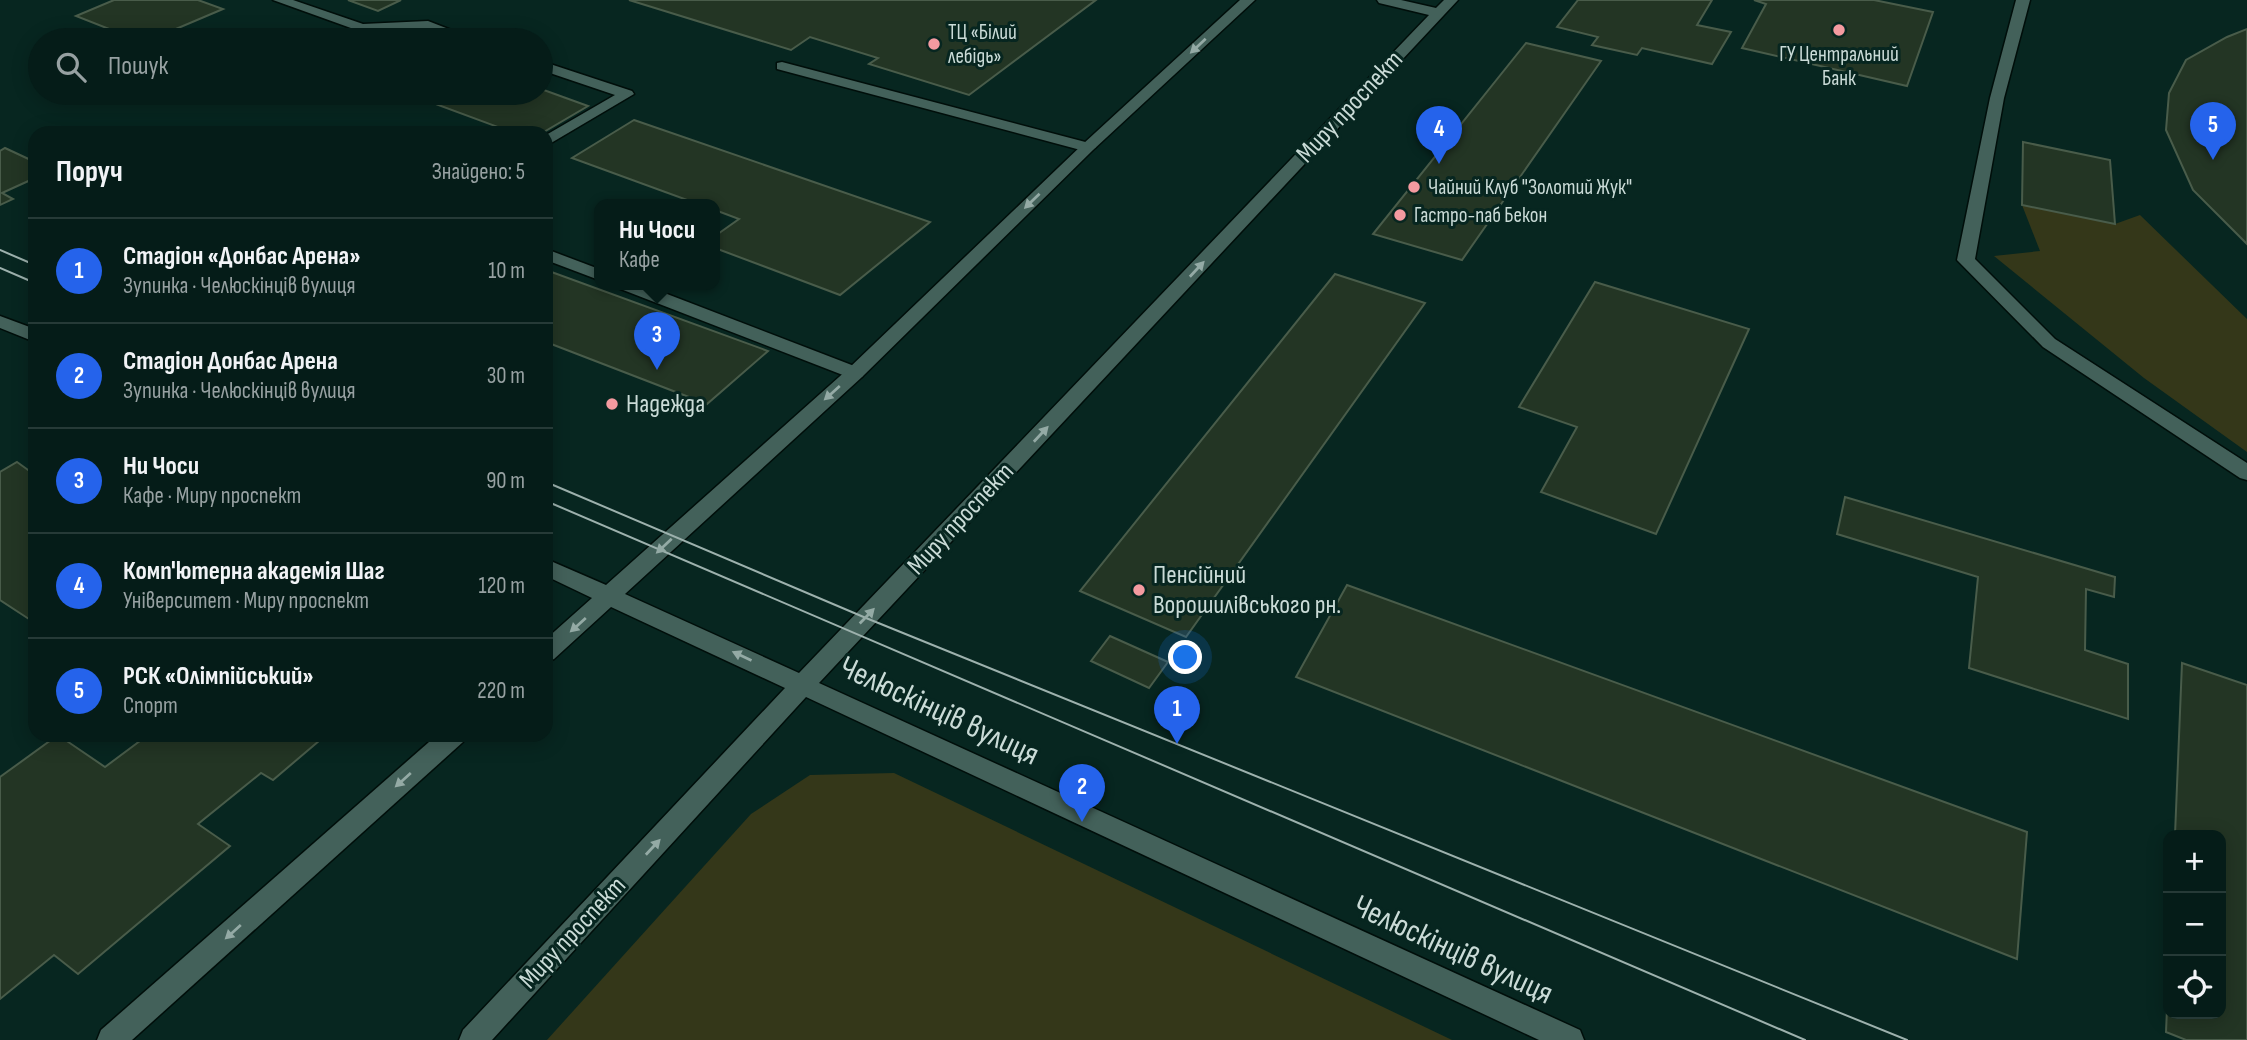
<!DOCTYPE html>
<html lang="uk">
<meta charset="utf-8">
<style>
:root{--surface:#051c18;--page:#0e2521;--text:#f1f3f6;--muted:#97a1a2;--line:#263a37;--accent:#2563eb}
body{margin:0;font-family:"Sofia Sans Condensed",sans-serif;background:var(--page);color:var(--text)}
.controls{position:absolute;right:21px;bottom:21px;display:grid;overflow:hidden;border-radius:14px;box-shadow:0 4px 18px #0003}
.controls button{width:63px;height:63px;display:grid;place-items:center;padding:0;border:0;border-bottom:2px solid var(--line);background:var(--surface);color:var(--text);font:35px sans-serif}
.you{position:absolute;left:1186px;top:658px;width:24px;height:24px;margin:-18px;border:5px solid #fff;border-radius:50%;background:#1a73e8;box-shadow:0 0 0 10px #1a73e833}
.badge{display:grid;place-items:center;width:46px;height:46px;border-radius:50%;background:var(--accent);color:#fff;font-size:23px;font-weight:700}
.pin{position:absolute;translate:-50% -58px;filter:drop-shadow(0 2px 4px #0008)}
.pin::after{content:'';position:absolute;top:37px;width:24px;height:21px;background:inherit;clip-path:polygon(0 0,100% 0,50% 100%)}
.popup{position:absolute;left:594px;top:199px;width:126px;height:91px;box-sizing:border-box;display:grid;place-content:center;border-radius:14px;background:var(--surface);filter:drop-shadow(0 2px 5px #0005);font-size:23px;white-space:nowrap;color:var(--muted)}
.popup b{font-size:26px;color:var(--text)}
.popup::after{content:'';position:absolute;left:50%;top:100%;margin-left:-14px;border:14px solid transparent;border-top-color:var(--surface)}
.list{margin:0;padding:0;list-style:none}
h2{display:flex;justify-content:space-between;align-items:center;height:91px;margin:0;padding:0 28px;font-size:30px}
h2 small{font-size:23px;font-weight:400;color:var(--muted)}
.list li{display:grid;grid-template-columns:46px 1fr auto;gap:21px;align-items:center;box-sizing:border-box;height:105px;padding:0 28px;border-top:2px solid var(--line)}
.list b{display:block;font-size:26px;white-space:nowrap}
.list p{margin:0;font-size:23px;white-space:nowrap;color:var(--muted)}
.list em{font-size:23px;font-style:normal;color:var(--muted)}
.icon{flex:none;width:38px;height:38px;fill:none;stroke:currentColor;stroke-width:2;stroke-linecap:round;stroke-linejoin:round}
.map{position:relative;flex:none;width:2247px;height:1040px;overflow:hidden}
.search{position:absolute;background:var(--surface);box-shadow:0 4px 18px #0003;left:28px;top:28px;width:525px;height:77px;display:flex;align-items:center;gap:18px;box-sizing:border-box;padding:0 24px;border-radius:38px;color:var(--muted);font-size:26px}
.panel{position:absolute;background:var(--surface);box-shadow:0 4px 18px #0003;left:28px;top:126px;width:525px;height:616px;border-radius:21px}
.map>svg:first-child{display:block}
</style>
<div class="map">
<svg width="2247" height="1040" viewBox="0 0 2247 1040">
<rect width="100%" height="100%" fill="#072620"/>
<g fill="#343719">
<polygon points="2022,205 2115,224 2140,215 2247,319 2247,452 2144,378 1994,256 2040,251"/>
<polygon points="894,773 1452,1040 547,1040 751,814 810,775"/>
</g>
<g fill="#233524" stroke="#495c4a" stroke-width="2">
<polygon points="114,0 198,0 223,9 150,40 137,40 76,16"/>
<polygon points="348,0 401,0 378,11"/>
<polygon points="629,0 1096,0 969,95 869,64 878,58 810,37 791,50"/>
<polygon points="1578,0 1712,0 1697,25 1731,32 1712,64 1642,48 1637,55 1592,45 1598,37 1557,27"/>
<polygon points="1754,0 1874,0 1933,12 1907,86 1742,48 1766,4"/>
<polygon points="2247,29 2247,244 2193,190 2166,130 2169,93 2186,60 2227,37"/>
<polygon points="1526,43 1601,61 1462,260 1373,234"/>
<polygon points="541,89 588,106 542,133 514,133 406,93 541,93"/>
<polygon points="634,120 930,222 840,295 715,248 715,236 739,219 715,210 715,204 698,204 572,158"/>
<polygon points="2023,142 2110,160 2115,224 2022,205"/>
<polygon points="5,148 35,162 35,178 2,193 13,199 0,205 0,151"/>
<polygon points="546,270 768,351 707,404 546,342"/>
<polygon points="1335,274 1425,303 1186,637 1080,591"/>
<polygon points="1595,282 1749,329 1656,534 1541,492 1577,427 1519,407"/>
<polygon points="17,462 35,475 35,623 0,600 0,472"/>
<polygon points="1845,497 2115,577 2114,597 2086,589 2085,650 2128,664 2128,719 1969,668 1978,577 1837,534"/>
<polygon points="1347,585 2027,832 2017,959 1296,677"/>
<polygon points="1110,636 1168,662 1149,688 1091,661"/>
<polygon points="2182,663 2247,685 2247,1040 2186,1040 2166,1032 2168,985 2168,1014 2221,1014 2221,835 2175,835"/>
<polygon points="58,735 105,767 148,735 326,735 273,780 261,773 198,824 230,846 78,974 54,955 0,999 0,777"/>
</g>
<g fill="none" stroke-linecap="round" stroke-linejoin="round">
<g stroke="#000e0a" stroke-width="3">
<g id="lane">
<polygon points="273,0 293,0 363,24 428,21 477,40 458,40 427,29 362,32"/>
<polygon points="2016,0 2030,0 2004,98 1975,259 2055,339 2247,463 2247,480 2240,478 2043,347 1957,260 1990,98"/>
<polygon points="541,61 632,91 634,94 546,146 546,135 615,95 541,70"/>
<polygon points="782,62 1093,144 1096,147 1088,152 777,69 777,63"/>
<polygon points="546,249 599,269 599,280 546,260"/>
<polygon points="615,284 641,284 862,369 864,373 862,377 848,377 618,288"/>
</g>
</g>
<g stroke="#000e0a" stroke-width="3">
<g id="secondary">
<polygon points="1240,0 1255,0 1093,150 862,377 625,594 799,673 1429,15 1379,3 1377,0 1401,0 1436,8 1444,0 1458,0 819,683 1580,1030 1584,1040 1539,1040 806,697 492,1040 459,1040 463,1030 785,688 611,607 554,659 546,662 546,639 592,598 546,576 546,559 606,585 848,369 1083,144"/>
<polygon points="0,316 35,329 35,342 0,328"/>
<polygon points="437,735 466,735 463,742 132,1040 97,1040 101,1030"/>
</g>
</g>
<use href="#lane" fill="#43615a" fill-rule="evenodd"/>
<use href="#secondary" fill="#43615a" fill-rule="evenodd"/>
<g stroke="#9db1ad" stroke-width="2">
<polyline points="0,250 35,265"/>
<polyline points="0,268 35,283"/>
<polyline points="546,482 866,618 1907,1040"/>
<polyline points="546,501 1805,1040"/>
</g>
</g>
<defs><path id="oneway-solid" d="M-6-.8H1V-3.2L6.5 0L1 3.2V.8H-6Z" transform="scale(1.75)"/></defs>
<g fill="#94aaa5">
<use href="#oneway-solid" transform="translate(1198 46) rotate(137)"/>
<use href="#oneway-solid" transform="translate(1032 201) rotate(136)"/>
<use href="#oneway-solid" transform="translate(1197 269) rotate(-47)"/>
<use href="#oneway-solid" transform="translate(832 393) rotate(138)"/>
<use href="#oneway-solid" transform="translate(1041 434) rotate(-47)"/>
<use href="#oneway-solid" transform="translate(664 546) rotate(137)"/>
<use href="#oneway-solid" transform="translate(867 616) rotate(-46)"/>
<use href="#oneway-solid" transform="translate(578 625) rotate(138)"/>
<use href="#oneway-solid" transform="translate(742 656) rotate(-155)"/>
<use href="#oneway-solid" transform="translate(403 780) rotate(138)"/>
<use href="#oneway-solid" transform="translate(653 847) rotate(-47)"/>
<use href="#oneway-solid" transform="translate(233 932) rotate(138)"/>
</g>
<g fill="#f49aa0" stroke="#072620" stroke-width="2.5">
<circle cx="1839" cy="30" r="7"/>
<circle cx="934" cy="44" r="7"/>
<circle cx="1414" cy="187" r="7"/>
<circle cx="1400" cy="215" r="7"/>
<circle cx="612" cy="404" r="7"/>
<circle cx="1139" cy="590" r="7"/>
</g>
<g text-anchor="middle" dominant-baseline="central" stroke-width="6" stroke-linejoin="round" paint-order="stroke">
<g font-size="21" fill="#cadbd7" stroke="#072620" text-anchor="start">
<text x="948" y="32">ТЦ «Білий<tspan x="948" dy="24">лебідь»</tspan></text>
<text x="1839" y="54" text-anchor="middle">ГУ Центральний<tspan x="1839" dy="24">Банк</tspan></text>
<text x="1428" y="187">Чайний Клуб "Золотий Жук"</text>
<text x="1414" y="215">Гастро-паб Бекон</text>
</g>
<g font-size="26" fill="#cadbd7" stroke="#072620">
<text transform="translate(1350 107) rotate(-47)">Миру проспект</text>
<text transform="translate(961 519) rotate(-47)">Миру проспект</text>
<text transform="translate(573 933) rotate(-47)">Миру проспект</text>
</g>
<g font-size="26" fill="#cadbd7" stroke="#072620" text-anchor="start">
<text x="626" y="404">Надежда</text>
<text x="1153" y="575">Пенсійний<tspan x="1153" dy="30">Ворошилівського рн.</tspan></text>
</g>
<g font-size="32" fill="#cadbd7" stroke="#072620">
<text transform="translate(939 711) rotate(25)">Челюскінців вулиця</text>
<text transform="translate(1453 950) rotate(25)">Челюскінців вулиця</text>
</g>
</g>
</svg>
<div class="controls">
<button>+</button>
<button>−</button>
<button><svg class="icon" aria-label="locate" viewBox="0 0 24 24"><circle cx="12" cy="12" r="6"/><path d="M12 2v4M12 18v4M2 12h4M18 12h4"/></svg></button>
</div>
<div class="you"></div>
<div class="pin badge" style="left:1177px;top:744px">1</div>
<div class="pin badge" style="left:1082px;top:822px">2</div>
<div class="pin badge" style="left:657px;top:370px">3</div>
<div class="popup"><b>Ни Чоси</b>Кафе</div>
<div class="pin badge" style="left:1439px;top:164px">4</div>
<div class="pin badge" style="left:2213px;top:160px">5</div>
<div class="search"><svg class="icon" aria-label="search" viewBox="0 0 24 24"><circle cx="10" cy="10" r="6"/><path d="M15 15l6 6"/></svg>Пошук</div>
<section class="panel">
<h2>Поруч<small>Знайдено: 5</small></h2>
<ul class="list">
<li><span class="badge">1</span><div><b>Стадіон «Донбас Арена»</b><p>Зупинка · Челюскінців вулиця</p></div><em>10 m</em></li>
<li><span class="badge">2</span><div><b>Стадіон Донбас Арена</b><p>Зупинка · Челюскінців вулиця</p></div><em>30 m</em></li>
<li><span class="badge">3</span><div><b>Ни Чоси</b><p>Кафе · Миру проспект</p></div><em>90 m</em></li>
<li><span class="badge">4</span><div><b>Комп'ютерна академія Шаг</b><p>Університет · Миру проспект</p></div><em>120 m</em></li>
<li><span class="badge">5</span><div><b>РСК «Олімпійський»</b><p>Спорт</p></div><em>220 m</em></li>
</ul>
</section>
</div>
